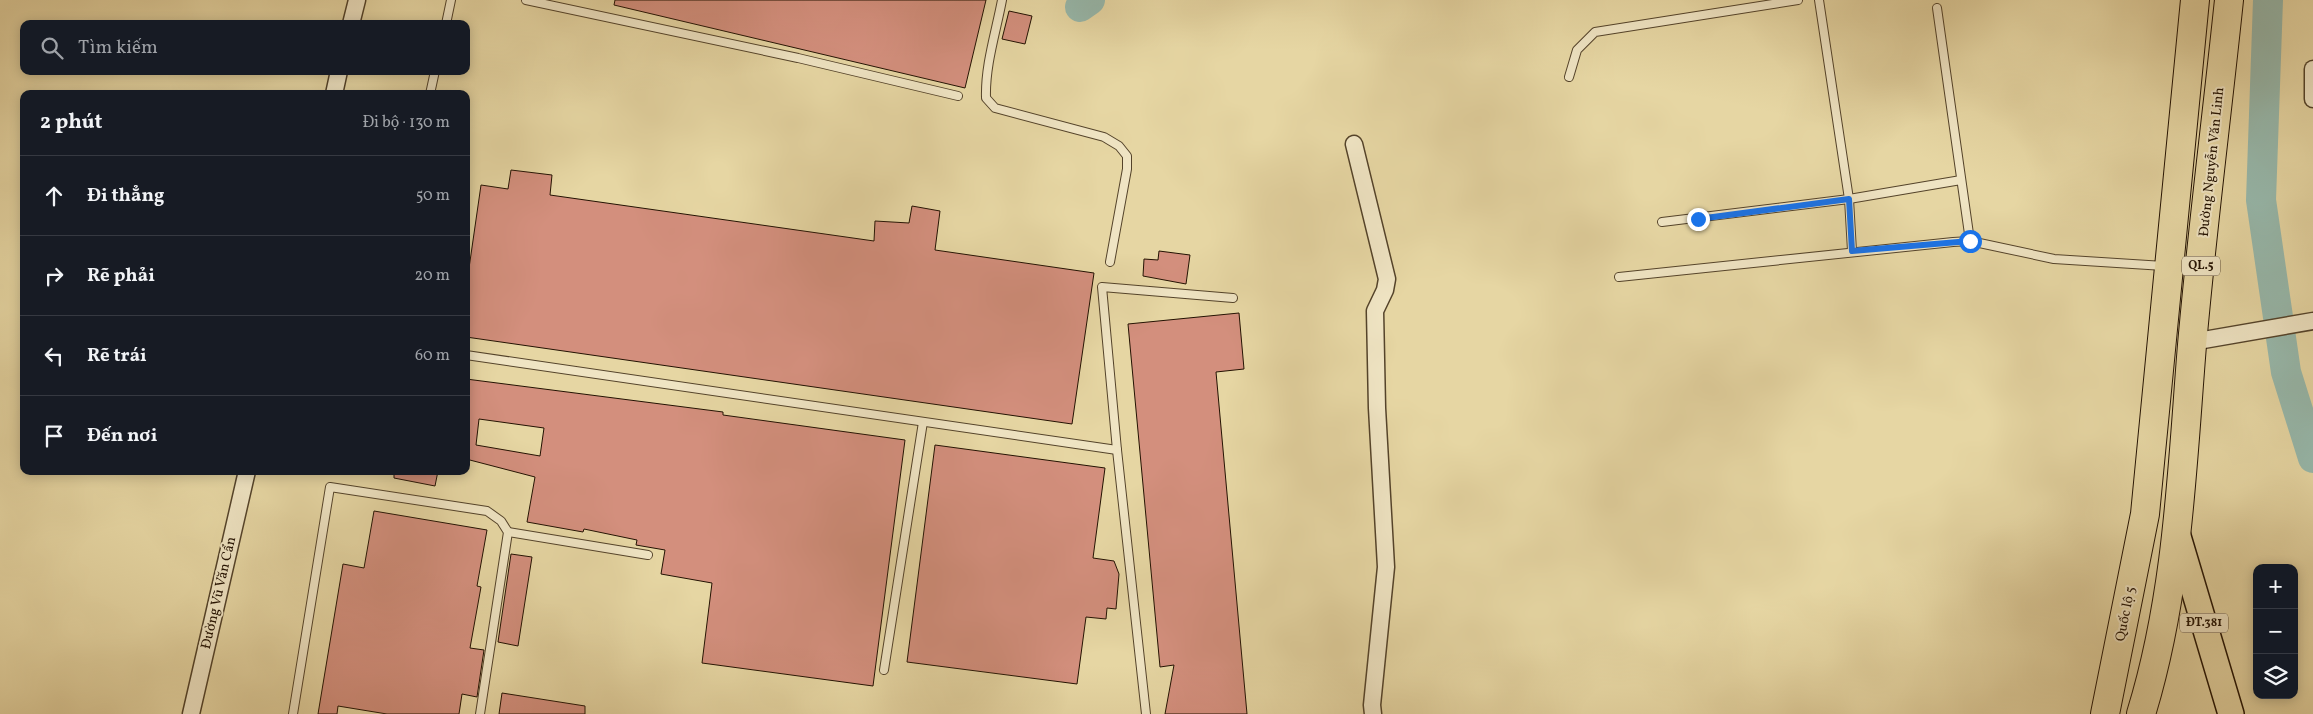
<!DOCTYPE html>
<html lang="vi">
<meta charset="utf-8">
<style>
:root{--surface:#171b24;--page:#242831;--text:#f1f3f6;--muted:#9ea1a6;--line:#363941}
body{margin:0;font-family:Vollkorn,serif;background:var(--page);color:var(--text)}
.controls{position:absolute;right:15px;bottom:15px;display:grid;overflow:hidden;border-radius:10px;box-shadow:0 2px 12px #0003}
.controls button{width:45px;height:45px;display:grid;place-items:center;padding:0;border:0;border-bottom:1px solid var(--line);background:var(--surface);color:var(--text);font:25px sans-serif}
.stop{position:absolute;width:15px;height:15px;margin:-11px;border:4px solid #1a73e8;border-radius:50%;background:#fff}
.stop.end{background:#1a73e8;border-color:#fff;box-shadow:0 1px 5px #0008}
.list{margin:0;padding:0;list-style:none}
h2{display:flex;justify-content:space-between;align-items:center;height:65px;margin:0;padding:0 20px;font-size:21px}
h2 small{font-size:16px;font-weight:400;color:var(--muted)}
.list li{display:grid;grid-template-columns:32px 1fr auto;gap:15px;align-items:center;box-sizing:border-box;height:80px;padding:0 20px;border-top:1px solid var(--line)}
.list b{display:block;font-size:19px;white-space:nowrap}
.list em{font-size:16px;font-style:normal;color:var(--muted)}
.icon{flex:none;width:28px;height:28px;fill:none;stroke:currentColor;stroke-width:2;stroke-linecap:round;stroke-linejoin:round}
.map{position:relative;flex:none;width:2313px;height:714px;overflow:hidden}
.search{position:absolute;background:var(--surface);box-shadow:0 2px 12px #0003;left:20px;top:20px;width:450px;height:55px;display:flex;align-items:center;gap:12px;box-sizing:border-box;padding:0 18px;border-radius:10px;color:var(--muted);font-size:19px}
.panel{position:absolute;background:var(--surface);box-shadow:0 2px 12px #0003;left:20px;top:90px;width:450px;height:385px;border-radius:10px}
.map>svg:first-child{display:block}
</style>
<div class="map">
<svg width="2313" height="714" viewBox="0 0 2313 714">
<rect width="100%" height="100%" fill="#e6d6a3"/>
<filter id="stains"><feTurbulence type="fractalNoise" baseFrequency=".004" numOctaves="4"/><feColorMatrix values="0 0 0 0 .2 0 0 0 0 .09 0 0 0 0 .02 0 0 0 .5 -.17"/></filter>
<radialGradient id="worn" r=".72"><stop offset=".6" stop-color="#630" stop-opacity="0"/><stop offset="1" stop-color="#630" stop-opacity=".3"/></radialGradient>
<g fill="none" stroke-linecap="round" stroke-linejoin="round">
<g stroke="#97b8ab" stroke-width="30">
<polyline points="2268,0 2261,200 2286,372 2313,458"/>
<polyline points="1080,7 1090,0"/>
</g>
</g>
<g fill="#d38f7d" stroke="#231202" fill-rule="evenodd">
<polygon points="615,0 986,0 965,88 614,5"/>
<polygon points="1009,11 1032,16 1025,44 1002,39"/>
<polygon points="511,170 552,175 550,195 874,241 875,221 909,223 912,206 940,211 935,250 1094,273 1072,424 466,337 466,289 481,185 508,189"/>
<polygon points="1159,251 1190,255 1186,284 1143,276 1144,259 1158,260"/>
<polygon points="1239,313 1244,369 1216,372 1247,714 1165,714 1174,665 1160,667 1128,324"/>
<path d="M 466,379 L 723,412 L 723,415 L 905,440 L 873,686 L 702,663 L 712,583 L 661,574 L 665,550 L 636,545 L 637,540 L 584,529 L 583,532 L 527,522 L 535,477 L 466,459 ZM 479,419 L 544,428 L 540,456 L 476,445 Z"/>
<polygon points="935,445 1105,468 1093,558 1114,561 1119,574 1116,609 1107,608 1106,619 1086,617 1077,684 907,662"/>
<polygon points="394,471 438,471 435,486 394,478"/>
<polygon points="374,511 487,530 477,586 481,587 470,648 484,650 477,697 462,694 459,714 387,714 338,706 337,714 318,714 343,564 364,568"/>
<polygon points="511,554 532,557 518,646 498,642"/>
<polygon points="502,693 585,706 585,714 499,714"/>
</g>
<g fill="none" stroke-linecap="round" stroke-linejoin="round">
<g stroke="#54432a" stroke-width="10">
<g id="lane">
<polyline points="526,0 798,58 958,96"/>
<path d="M 1002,0 C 996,32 985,65 986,98 L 995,108 L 1104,137 L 1119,146 L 1127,156 L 1127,169 L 1110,262"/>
<polyline points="1819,0 1849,199 1852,251"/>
<polyline points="1937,8 1970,241"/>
<polyline points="446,24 451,0"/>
<polyline points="1569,77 1577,50 1595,32 1798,0"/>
<polyline points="430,94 435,71"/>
<polyline points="1662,222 1849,199 1961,180"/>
<polyline points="1619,277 1953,242 1970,241 2054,259 2164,266"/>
<polyline points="466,355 1117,450"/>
<polyline points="508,532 648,555"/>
<polyline points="884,670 923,422"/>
<polyline points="293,714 330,487 487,511 501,521 508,532 480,714"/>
<polyline points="1146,714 1117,450 1102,287 1233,298"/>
</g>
</g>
<g stroke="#54432a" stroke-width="19">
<g id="street">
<polyline points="351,24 357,0"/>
<polyline points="2313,69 2313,99"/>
<polyline points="334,94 339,71"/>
<polyline points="1354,144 1387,279 1385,290 1375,311 1377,408 1386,567 1372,705 1373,714"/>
<polyline points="2192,342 2313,321"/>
<polyline points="191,714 247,471"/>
</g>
</g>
<g stroke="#231202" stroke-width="28">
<polyline id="primary" points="2177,533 2231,714"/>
</g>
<g stroke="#231202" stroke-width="30">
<g id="highway">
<polyline points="2105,714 2145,514 2195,0"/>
<path d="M 2141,714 C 2178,594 2182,469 2192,345 C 2202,230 2217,115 2229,0"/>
</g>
</g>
<use href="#lane" stroke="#efe4c3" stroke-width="8"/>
<use href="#street" stroke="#efe4c3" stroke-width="16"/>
<use href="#primary" stroke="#e6d6a3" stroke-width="25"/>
<use href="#highway" stroke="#e6d6a3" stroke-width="28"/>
</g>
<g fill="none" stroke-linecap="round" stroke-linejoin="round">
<polyline stroke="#1a73e8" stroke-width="6" points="1698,219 1849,199 1852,251 1970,241"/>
</g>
<g text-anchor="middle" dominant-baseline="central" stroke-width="4" stroke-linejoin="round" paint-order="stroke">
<g fill="#efe4c3" stroke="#60513c" stroke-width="1">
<rect x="2182" y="256.5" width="38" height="19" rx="4"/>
<rect x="2180" y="613.5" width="48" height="19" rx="4"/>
</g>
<g font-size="12" font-weight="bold" fill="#231202">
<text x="2201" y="266">QL.5</text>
<text x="2204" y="623">ĐT.381</text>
</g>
<g font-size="14" fill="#231202" stroke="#efe4c3">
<text transform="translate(2212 162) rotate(-84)">Đường Nguyễn Văn Linh</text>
<text transform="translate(219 593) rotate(-77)">Đường Vũ Văn Cẩn</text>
<text transform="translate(2126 614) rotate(-79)">Quốc lộ 5</text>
</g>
</g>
<rect width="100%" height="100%" filter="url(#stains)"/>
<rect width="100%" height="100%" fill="url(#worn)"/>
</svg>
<div class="controls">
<button>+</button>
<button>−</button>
<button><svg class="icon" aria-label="layers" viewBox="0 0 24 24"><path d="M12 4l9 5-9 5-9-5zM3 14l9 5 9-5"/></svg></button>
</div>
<div class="stop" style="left:1970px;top:241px"></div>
<div class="stop end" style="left:1698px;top:219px"></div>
<div class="search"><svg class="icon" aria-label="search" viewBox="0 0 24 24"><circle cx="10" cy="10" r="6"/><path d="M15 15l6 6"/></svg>Tìm kiếm</div>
<section class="panel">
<h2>2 phút<small>Đi bộ · 130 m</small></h2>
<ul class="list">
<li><svg class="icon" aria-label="ahead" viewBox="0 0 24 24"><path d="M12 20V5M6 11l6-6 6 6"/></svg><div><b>Đi thẳng</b></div><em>50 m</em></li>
<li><svg class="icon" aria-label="right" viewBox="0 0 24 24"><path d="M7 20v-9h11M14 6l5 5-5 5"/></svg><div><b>Rẽ phải</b></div><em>20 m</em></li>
<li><svg class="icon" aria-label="left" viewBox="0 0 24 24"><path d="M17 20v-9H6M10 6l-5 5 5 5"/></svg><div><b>Rẽ trái</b></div><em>60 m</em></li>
<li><svg class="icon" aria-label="arrive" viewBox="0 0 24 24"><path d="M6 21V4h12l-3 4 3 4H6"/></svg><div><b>Đến nơi</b></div></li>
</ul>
</section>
</div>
